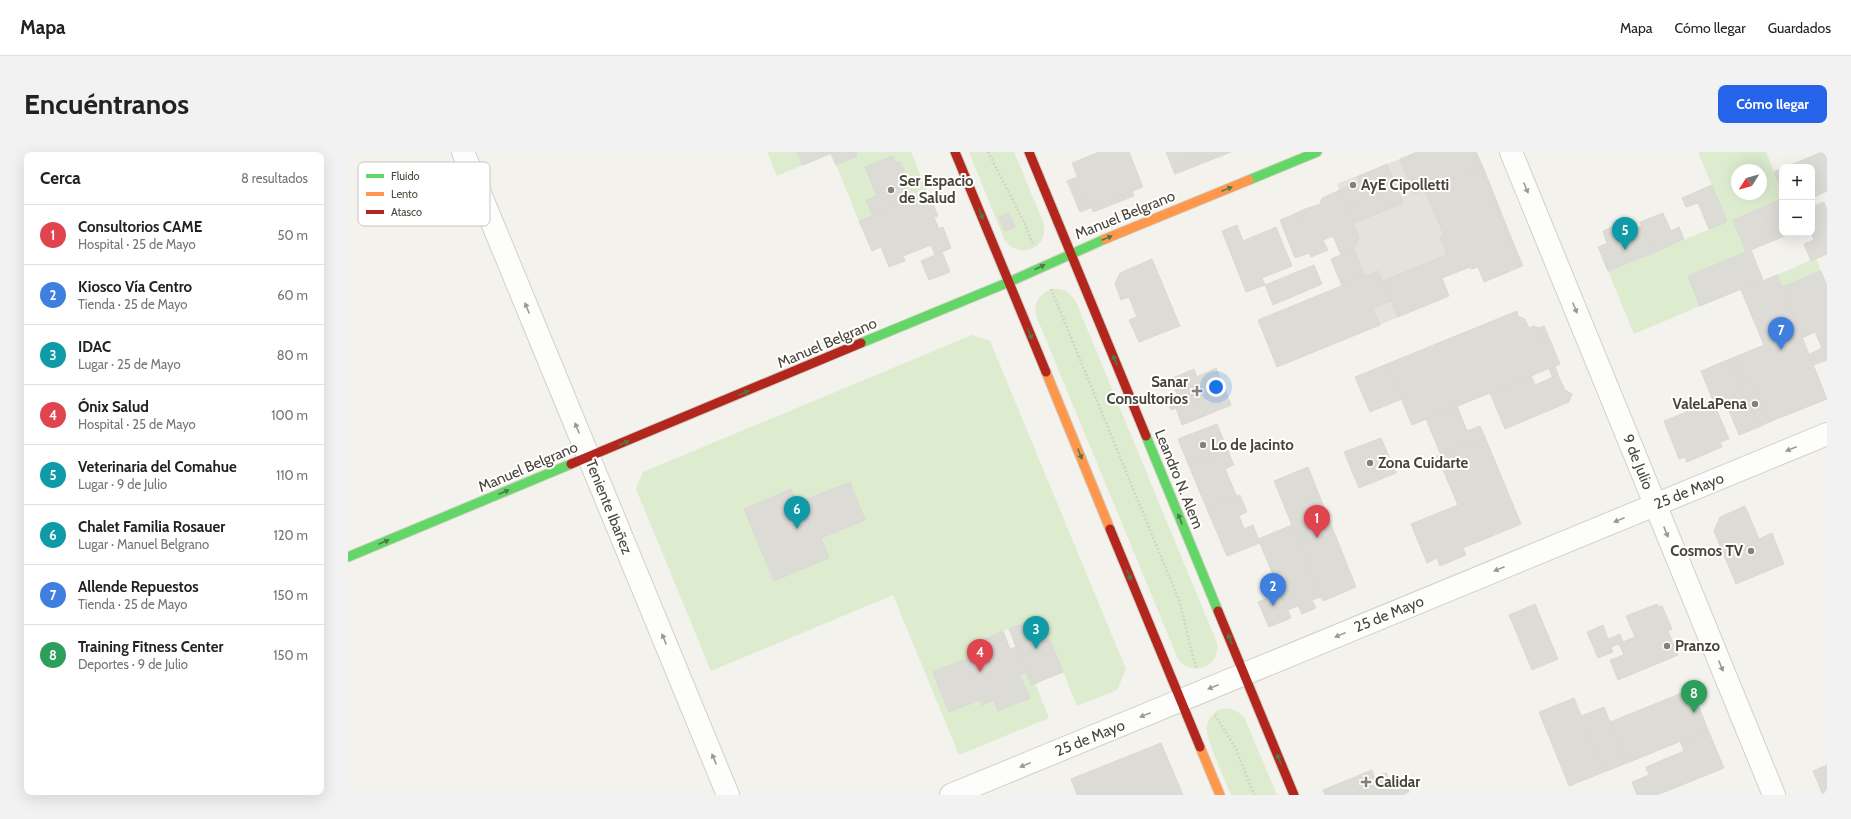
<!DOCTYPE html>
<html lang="es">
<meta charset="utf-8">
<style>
:root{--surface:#fff;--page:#f2f2f2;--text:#222;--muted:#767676;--line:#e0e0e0;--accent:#2563eb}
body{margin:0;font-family:Cabin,sans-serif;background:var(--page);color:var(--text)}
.controls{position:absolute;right:12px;top:12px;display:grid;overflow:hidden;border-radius:8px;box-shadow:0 4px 16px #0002}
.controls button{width:36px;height:36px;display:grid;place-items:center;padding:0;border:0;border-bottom:1px solid var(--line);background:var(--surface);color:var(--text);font:20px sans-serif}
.compass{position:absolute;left:1383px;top:12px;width:36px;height:36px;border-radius:50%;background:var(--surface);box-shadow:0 4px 16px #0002;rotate:233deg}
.you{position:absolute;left:868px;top:235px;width:14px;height:14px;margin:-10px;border:3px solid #fff;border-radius:50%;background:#1a73e8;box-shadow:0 0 0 6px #1a73e833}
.badge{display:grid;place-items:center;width:26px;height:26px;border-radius:50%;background:var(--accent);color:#fff;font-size:13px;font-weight:700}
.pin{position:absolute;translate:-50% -33px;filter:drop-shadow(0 1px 2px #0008)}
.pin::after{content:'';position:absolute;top:21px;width:14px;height:12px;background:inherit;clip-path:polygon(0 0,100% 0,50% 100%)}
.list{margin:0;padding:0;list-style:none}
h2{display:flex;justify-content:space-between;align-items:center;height:52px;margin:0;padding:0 16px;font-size:17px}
h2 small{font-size:13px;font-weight:400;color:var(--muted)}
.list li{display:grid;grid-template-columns:26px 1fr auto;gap:12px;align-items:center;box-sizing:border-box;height:60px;padding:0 16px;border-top:1px solid var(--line)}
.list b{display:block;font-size:15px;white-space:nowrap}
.list p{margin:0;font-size:13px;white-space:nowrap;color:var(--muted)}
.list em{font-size:13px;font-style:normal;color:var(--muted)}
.map{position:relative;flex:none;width:1479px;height:643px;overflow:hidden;border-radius:8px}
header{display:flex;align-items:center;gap:24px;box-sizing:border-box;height:56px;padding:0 20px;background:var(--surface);border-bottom:1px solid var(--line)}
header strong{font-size:19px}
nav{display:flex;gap:22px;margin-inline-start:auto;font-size:14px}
.intro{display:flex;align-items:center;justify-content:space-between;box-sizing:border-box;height:96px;padding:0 24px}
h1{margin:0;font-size:28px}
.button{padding:10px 18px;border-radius:8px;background:var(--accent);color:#fff;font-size:14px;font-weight:700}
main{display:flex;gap:24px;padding:0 24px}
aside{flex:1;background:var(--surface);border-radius:8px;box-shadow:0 4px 16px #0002}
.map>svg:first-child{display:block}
</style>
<header>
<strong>Mapa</strong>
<nav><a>Mapa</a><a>Cómo llegar</a><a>Guardados</a></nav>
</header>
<div class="intro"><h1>Encuéntranos</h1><a class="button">Cómo llegar</a></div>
<main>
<aside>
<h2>Cerca<small>8 resultados</small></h2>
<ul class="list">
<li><span class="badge" style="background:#e0444e">1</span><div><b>Consultorios CAME</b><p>Hospital · 25 de Mayo</p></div><em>50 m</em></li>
<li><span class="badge" style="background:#3f7fe0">2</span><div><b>Kiosco Vía Centro</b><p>Tienda · 25 de Mayo</p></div><em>60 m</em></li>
<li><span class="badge" style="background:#0f9aa8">3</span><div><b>IDAC</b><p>Lugar · 25 de Mayo</p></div><em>80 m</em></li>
<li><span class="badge" style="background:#e0444e">4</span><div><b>Ónix Salud</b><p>Hospital · 25 de Mayo</p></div><em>100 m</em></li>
<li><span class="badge" style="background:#0f9aa8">5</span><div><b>Veterinaria del Comahue</b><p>Lugar · 9 de Julio</p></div><em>110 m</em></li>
<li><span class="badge" style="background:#0f9aa8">6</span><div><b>Chalet Familia Rosauer</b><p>Lugar · Manuel Belgrano</p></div><em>120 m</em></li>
<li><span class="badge" style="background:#3f7fe0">7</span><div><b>Allende Repuestos</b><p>Tienda · 25 de Mayo</p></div><em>150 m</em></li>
<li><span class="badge" style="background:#2e9e5b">8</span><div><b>Training Fitness Center</b><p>Deportes · 9 de Julio</p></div><em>150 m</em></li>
</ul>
</aside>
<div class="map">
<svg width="1479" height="643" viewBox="0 0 1479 643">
<rect width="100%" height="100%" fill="#f3f2ed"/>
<polygon fill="#e5e2dd" points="1052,7 1066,42 1077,38 1096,84 1092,85 1099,103 1086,108 1101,144 929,215 910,168 994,134 983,107 1006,97 1011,86 989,32"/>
<g fill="#ddecce" fill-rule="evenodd">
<polygon points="419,0 449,0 455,13 429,24"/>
<polygon points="508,0 563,0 580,41 563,48 557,33 560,31 552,10 548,11 545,4 529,44 518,48 524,63 511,69 488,13 509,4"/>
<path d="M 621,0 L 666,0 C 674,18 681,37 689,55 C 691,61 696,69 696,76 C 698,98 670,106 657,89 Z"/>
<path d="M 1350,0 L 1418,0 L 1434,39 L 1434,47 L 1385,68 L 1398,100 L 1340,124 L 1352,154 L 1286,182 L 1260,119 L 1379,70 ZM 1389,18 L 1413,18 L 1413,42 L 1389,42 Z"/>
<polygon points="1468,106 1473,119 1434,135 1429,123"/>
<path d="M 704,137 C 715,136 722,140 728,150 L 869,491 C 872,515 844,526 830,507 L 689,166 C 684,153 691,141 704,137 Z"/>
<path d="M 624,183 L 642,189 L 778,517 L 769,538 L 729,554 L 702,488 L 695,490 L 686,467 L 629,489 L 636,507 L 630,509 L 627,503 L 585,520 L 601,560 L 632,548 L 634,553 L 646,548 L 650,559 L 682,546 L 672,523 L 678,520 L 683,533 L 687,531 L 701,566 L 611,603 L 545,443 L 363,519 L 288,337 L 295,320 ZM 501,330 L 517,368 L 473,386 L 481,406 L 426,429 L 396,357 L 443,338 L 449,351 Z"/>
<path d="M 874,557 C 885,556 891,559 897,567 L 929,643 L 883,643 C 878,630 859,590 859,578 C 859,567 865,560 874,557 Z"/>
</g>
<g fill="#dddbd6" stroke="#dbd9d3">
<polygon points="449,0 486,0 455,13"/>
<polygon points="486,0 508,0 509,4 488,13 483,2"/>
<polygon points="751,0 781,0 795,35 740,57 738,54 734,52 727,36 733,34 724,11"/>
<polygon points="818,0 883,0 827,22"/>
<polygon points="861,0 864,7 827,22 824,15"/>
<polygon points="861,0 872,0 826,19 824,15"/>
<polygon points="1069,0 1126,0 1132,16 1066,42 1052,7"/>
<polygon points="1126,0 1128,0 1135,15 1132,16"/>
<polygon points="1474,0 1479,0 1479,39 1464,46 1464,15 1438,15"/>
<polygon points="545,4 548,11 552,10 555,16 560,31 557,33 563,48 524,63 518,48 529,44 517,15"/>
<polygon points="1039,12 1055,51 1005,71 992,38 1012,30 1009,25"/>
<polygon points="1135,15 1160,78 1158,79 1132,16"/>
<polygon points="1132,16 1172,115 1136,130 1130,115 1123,117 1122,115 1094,126 1101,144 1050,165 1035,129 1099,103 1092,85 1096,84 1077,38"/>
<polygon points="1434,16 1434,39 1426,20"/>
<polygon points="729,25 733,34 727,36 731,47 735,46 740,57 732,60 719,29"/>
<polygon points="1029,30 1040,57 1005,71 998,53 1018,45 1015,37"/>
<polygon points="1364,33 1379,70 1361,77 1350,51 1338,55 1334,46"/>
<polygon points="992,38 1011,86 1006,97 993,103 985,84 975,88 980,98 963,105 961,101 947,106 932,68 945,63 950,65 959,61 957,57 972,52 974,46"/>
<polygon points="784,39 786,44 745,60 744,56"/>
<polygon points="580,41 590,64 586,65 591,77 595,75 603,96 594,100 602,120 581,128 573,109 587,103 583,93 555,104 557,109 541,115 533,95 524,99 511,69"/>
<polygon points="1434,47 1434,81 1444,81 1398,100 1385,68"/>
<polygon points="1476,50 1479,58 1479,102 1463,109 1456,92 1466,88 1463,81 1464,55"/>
<polygon points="957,57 959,61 950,65 944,63"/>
<polygon points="661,61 667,75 657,79 651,65"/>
<polygon points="1315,61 1323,79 1331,75 1336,87 1305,101 1292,70"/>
<polygon points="1283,67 1287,76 1258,89 1255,79"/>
<polygon points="889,73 895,89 928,75 944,114 914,126 917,133 898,140 874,79"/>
<polygon points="1294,74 1305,101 1260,119 1250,95 1260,91 1258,89"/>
<polygon points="1160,78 1175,114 1172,115 1158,79"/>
<polygon points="1006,97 1017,124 994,134 983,107"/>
<polygon points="1403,98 1415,128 1352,154 1340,124"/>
<polygon points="804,107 832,174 791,190 781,168 789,165 781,145 773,148 767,132 772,121"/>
<polygon points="966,113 974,132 925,153 917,133"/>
<polygon points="1030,119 1043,149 1025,156 1032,173 929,215 910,168"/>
<polygon points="1473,119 1479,134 1479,208 1466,213 1462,202 1474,196 1467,180 1454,186 1434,135"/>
<polygon points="1429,123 1479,247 1421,270 1404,230 1399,233 1392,215 1386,217 1382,207 1416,193 1393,138"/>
<polygon points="1169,159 1170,164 1177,167 1181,176 1186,174 1190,176 1195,187 1199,189 1202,188 1212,212 1064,273 1039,212"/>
<polygon points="1196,174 1202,188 1199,189 1195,187 1190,176"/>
<polygon points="1382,207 1411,275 1391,283 1375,244 1365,249 1353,219"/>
<polygon points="1039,212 1054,247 1022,260 1007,225"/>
<polygon points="1207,214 1210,223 1205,226 1201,217"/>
<polygon points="1392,215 1399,233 1404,230 1421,270 1411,275 1386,217"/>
<polygon points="868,216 877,237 823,258 818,246 829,242 822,227 846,217 849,225"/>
<polygon points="1210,223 1217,238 1224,242 1221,250 1157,277 1142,241 1183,224 1187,233"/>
<polygon points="877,237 883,253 834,273 828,256"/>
<polygon points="1365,249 1381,287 1372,290 1374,295 1339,310 1337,305 1331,307 1316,269"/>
<polygon points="1109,254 1119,279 1132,274 1137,285 1093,303 1078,267"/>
<polygon points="869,272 880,299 841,314 830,287"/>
<polygon points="1137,285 1173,372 1115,396 1118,403 1092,414 1089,406 1079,411 1063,372 1110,353 1089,304"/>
<polygon points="1033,286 1048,321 1011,336 996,300"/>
<polygon points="880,299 886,313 877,317 889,345 859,357 841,314"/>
<polygon points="960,315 1008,435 975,449 926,329"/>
<polygon points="502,330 517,368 473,386 481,406 426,429 396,357 443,337 449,351"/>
<polygon points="892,343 899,360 891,364 896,377 905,373 912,391 879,404 859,357"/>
<polygon points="1397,354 1411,387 1424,381 1436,412 1388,432 1366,379 1372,365"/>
<polygon points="944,373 973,445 964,448 968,456 954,462 950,454 940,458 910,387"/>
<polygon points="933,441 943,466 921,475 910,450"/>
<polygon points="1187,452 1210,507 1184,518 1161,463"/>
<polygon points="1309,452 1310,455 1314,454 1324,477 1320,479 1330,503 1270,528 1262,508 1276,503 1271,492 1263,495 1265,500 1250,506 1239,480 1255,473 1260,487 1272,482 1275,490 1287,485 1278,464"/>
<polygon points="686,467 695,490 702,488 715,520 683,533 661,477"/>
<polygon points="655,479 662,497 668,495 678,520 672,523 682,546 650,559 646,548 634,553 632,548 601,560 585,520 628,503 630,509 636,507 629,490"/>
<polygon points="1344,537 1360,578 1279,611 1262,570"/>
<polygon points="1226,546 1256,620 1221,634 1191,560"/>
<polygon points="1256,555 1279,611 1256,620 1233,564"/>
<polygon points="1360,578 1376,616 1309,643 1289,643 1284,630 1301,623 1298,615 1336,599 1332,589"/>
<polygon points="813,591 835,643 729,643 723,627"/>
<polygon points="1479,613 1479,643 1475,643 1465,619"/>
<polygon points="1024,618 1026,625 1038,621 1043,633 1056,628 1061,640 1054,643 977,643 975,638"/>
</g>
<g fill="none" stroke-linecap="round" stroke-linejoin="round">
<g stroke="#d1d0cb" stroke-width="24">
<g id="street">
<polyline points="115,0 380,643"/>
<polyline points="1163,0 1426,643"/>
<polyline points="603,643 1479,282"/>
</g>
</g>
<g stroke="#d2d0c4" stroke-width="11">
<g id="fast">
<polyline points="901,28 969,0"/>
<polyline points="513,191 661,130 757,87"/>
<polyline points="798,284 870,459"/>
<polyline points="0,405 223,312"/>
</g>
</g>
<g stroke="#d2d0c4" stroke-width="11">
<g id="slow">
<polyline points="757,87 901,28"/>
<polyline points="698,220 762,377"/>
<polyline points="852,595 872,643"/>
</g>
</g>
<g stroke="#d2d0c4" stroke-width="11">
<g id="jam">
<polyline points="607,0 698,220"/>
<polyline points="681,0 798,284"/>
<polyline points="223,312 513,191"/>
<polyline points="762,377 852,595"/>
<polyline points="870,459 946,643"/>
</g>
</g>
<g stroke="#d3d2cc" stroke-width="2.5" stroke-dasharray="2 2" stroke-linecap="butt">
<polyline points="640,0 677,72 685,93"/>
<path d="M 703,137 L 830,446 C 838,469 840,493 849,516"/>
<polyline points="867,563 888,597 906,643"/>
</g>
<use href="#street" stroke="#fdfdfc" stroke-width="22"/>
<use href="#fast" stroke="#63d668" stroke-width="9"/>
<use href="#slow" stroke="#ff974d" stroke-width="9"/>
<use href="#jam" stroke="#b3261e" stroke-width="9"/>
</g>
<defs><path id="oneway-solid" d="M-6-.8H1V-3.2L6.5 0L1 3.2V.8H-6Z"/></defs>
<g fill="#9a9891">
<use href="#oneway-solid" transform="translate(1178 36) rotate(68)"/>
<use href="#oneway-solid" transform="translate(179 156) rotate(-112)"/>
<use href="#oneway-solid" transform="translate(1227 156) rotate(68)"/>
<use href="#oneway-solid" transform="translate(229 276) rotate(-112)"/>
<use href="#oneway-solid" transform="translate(1443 297) rotate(158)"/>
<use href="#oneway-solid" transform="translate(1271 368) rotate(158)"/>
<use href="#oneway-solid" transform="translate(1318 380) rotate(68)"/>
<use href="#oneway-solid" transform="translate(1151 417) rotate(158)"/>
<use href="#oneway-solid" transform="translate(992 483) rotate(158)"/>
<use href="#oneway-solid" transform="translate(316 487) rotate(-112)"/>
<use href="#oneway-solid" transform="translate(1373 514) rotate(68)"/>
<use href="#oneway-solid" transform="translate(865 535) rotate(158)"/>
<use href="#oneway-solid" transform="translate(797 563) rotate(158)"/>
<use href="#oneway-solid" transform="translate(366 607) rotate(-112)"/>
<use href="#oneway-solid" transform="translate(677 613) rotate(158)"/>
</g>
<g fill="#527849">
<use href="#oneway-solid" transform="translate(879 37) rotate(-22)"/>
<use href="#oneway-solid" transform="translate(633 62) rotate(68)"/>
<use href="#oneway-solid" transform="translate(759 86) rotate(-22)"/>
<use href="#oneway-solid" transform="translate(692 115) rotate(-26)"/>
<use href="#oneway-solid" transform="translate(682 182) rotate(68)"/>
<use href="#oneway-solid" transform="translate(767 208) rotate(-112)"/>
<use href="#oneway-solid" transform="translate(396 241) rotate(-23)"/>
<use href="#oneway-solid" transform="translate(276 291) rotate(-23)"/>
<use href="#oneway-solid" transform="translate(732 302) rotate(68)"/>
<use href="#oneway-solid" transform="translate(156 340) rotate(-23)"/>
<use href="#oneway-solid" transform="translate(832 367) rotate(-112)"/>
<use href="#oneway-solid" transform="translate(36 390) rotate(-23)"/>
<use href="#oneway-solid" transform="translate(781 423) rotate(68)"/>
<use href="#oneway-solid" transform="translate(882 487) rotate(-112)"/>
<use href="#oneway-solid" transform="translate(931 607) rotate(-112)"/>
</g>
<g fill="#848278" stroke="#fff" stroke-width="1.5">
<circle cx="1005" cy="33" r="4"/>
<circle cx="543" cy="38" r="4"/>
<path d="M847 233h4v4h4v4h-4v4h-4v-4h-4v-4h4z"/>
<circle cx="1407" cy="252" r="4"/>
<circle cx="855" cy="293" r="4"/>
<circle cx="1022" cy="311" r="4"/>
<circle cx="1403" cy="399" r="4"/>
<circle cx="1319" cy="494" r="4"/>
<path d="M1016 624h4v4h4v4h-4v4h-4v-4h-4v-4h4z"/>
</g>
<g text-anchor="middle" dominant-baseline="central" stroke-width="4" stroke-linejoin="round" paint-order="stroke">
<g font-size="15" font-weight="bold" fill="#494539" stroke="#fff" text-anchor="start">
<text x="551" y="29">Ser Espacio<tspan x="551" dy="17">de Salud</tspan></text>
<text x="1013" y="33">AyE Cipolletti</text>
<text x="840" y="230" text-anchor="end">Sanar<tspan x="840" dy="17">Consultorios</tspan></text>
<text x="1399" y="252" text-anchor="end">ValeLaPena</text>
<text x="863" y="293">Lo de Jacinto</text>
<text x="1030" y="311">Zona Cuidarte</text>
<text x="1395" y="399" text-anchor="end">Cosmos TV</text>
<text x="1327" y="494">Pranzo</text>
<text x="1027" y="630">Calidar</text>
</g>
<g font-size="15" fill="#494539" stroke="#fff">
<text transform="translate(777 63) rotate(-22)">Manuel Belgrano</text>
<text transform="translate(479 191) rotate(-23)">Manuel Belgrano</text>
<text transform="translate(1290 310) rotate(68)">9 de Julio</text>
<text transform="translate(180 315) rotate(-23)">Manuel Belgrano</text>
<text transform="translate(831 327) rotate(68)">Leandro N. Alem</text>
<text transform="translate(1341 339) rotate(-22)">25 de Mayo</text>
<text transform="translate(261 355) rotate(68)">Teniente Ibañez</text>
<text transform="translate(1041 462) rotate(-22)">25 de Mayo</text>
<text transform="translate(742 586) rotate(-22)">25 de Mayo</text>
</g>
</g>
<rect x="10" y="10" width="132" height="64" rx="6" fill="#fff" stroke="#c8c7c4" stroke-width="1"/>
<rect x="18" y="22" width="18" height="4" fill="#63d668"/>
<rect x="18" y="40" width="18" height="4" fill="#ff974d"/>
<rect x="18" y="58" width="18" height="4" fill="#b3261e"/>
<g font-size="11" fill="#494539">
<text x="43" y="28">Fluido</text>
<text x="43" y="46">Lento</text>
<text x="43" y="64">Atasco</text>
</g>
</svg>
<div class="controls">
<button>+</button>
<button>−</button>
</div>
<svg class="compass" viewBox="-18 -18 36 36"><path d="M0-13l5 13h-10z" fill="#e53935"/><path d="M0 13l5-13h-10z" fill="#767676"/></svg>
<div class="you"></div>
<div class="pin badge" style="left:969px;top:386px;background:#e0444e">1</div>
<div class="pin badge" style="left:925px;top:454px;background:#3f7fe0">2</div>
<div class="pin badge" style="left:688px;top:497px;background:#0f9aa8">3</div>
<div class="pin badge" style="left:632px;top:520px;background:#e0444e">4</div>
<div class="pin badge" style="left:1277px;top:98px;background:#0f9aa8">5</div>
<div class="pin badge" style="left:449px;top:377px;background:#0f9aa8">6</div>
<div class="pin badge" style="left:1433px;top:198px;background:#3f7fe0">7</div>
<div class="pin badge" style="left:1346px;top:561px;background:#2e9e5b">8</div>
</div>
</main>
